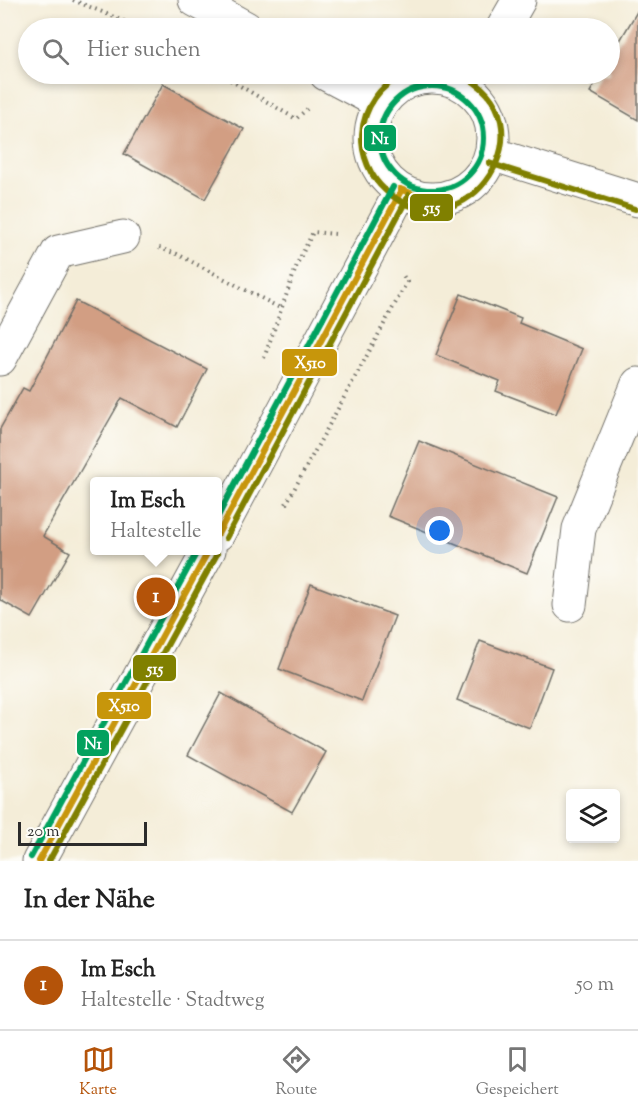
<!DOCTYPE html>
<html lang="de">
<meta charset="utf-8">
<style>
:root{--surface:#fff;--page:#f2f2f2;--text:#222;--muted:#767676;--line:#e0e0e0;--accent:#b45309}
body{margin:0;font-family:"Sorts Mill Goudy",serif;background:var(--page);color:var(--text)}
.controls{position:absolute;right:18px;bottom:18px;display:grid;overflow:hidden;border-radius:6px;box-shadow:0 3px 9px #0003}
.controls button{width:54px;height:54px;display:grid;place-items:center;padding:0;border:0;border-bottom:2px solid var(--line);background:var(--surface);color:var(--text);font:30px sans-serif}
.scale{position:absolute;left:18px;bottom:15px;width:129px;box-sizing:border-box;padding-left:6px;border:3px solid #2b2b2b;border-top:0;font-size:16px;line-height:21px;white-space:nowrap;color:#2b2b2b;-webkit-text-stroke:4px #fdfcf7;paint-order:stroke}
.you{position:absolute;left:440px;top:531px;width:21px;height:21px;margin:-15px;border:4px solid #fff;border-radius:50%;background:#1a73e8;box-shadow:0 0 0 9px #1a73e833}
.badge{display:grid;place-items:center;width:39px;height:39px;border-radius:50%;background:var(--accent);color:#fff;font-size:20px;font-weight:700}
.pin{position:absolute;translate:-50% -50%;border:3px solid #fff;box-shadow:0 2px 6px #0006}
.popup{position:absolute;left:90px;top:477px;width:132px;height:78px;box-sizing:border-box;display:grid;place-content:center;border-radius:6px;background:var(--surface);filter:drop-shadow(0 2px 4px #0005);font-size:20px;white-space:nowrap;color:var(--muted)}
.popup b{font-size:22px;color:var(--text)}
.popup::after{content:'';position:absolute;left:50%;top:100%;margin-left:-12px;border:12px solid transparent;border-top-color:var(--surface)}
.list{margin:0;padding:0;list-style:none}
h2{display:flex;justify-content:space-between;align-items:center;height:78px;margin:0;padding:0 24px;font-size:26px}
h2 small{font-size:20px;font-weight:400;color:var(--muted)}
.list li{display:grid;grid-template-columns:39px 1fr auto;gap:18px;align-items:center;box-sizing:border-box;height:90px;padding:0 24px;border-top:2px solid var(--line)}
.list b{display:block;font-size:22px;white-space:nowrap}
.list p{margin:0;font-size:20px;white-space:nowrap;color:var(--muted)}
.list em{font-size:20px;font-style:normal;color:var(--muted)}
.icon{flex:none;width:33px;height:33px;fill:none;stroke:currentColor;stroke-width:2;stroke-linecap:round;stroke-linejoin:round}
.map{position:relative;flex:none;width:638px;height:861px;overflow:hidden}
.search{position:absolute;background:var(--surface);box-shadow:0 3px 9px #0003;left:18px;right:18px;top:18px;height:66px;display:flex;align-items:center;gap:15px;box-sizing:border-box;padding:0 21px;border-radius:33px;color:var(--muted);font-size:22px}
.sheet{height:168px;background:var(--surface)}
nav{display:flex;justify-content:space-around;align-items:center;box-sizing:border-box;height:84px;border-top:2px solid var(--line);background:var(--surface);font-size:16px;color:var(--muted)}
nav a{display:grid;justify-items:center;gap:3px}
nav .on{color:var(--accent)}
.map>svg:first-child{display:block}
</style>
<div class="map">
<svg width="638" height="861" viewBox="0 0 638 861">
<rect width="100%" height="100%" fill="#fdfcf7"/>
<filter id="ink" filterUnits="userSpaceOnUse"><feTurbulence type="fractalNoise" baseFrequency=".0167" numOctaves="2"/><feDisplacementMap in="SourceGraphic" scale="12" xChannelSelector="R" yChannelSelector="G"/><feConvolveMatrix kernelMatrix="1 2 1 2 8 2 1 2 1" color-interpolation-filters="sRGB"/></filter>
<filter id="wash" filterUnits="userSpaceOnUse"><feTurbulence type="fractalNoise" baseFrequency=".008" numOctaves="4" result="noise"/><feDisplacementMap in="SourceGraphic" scale="24" xChannelSelector="R" yChannelSelector="G"/><feGaussianBlur stdDeviation="1.35" result="paint"/><feColorMatrix in="noise" values="0 0 0 0 0 0 0 0 0 0 0 0 0 0 0 0 0 1.4 0 .05"/><feComposite in="paint" operator="in"/></filter>
<g filter="url(#wash)">
<rect width="100%" height="100%" fill="#f4edd8"/>
<g id="blocks">
<g fill="#d29e83">
<polygon points="638,10 638,120 590,92 601,74 609,74 609,59"/>
<polygon points="163,84 244,129 205,199 124,154"/>
<polygon points="461,294 521,318 519,323 582,349 556,414 496,391 500,381 436,355"/>
<polygon points="76,301 207,369 177,427 122,398 43,536 70,552 32,618 0,600 0,429 23,388 29,391"/>
<polygon points="419,441 558,497 527,573 388,516"/>
<polygon points="311,584 395,616 362,701 279,669"/>
<polygon points="480,641 552,668 530,728 457,700"/>
<polygon points="221,693 326,752 292,812 188,755"/>
</g>
</g>
</g>
<g filter="url(#ink)">
<use href="#blocks" fill-opacity="0" stroke="#716f68" stroke-width="1.5"/>
<g fill="none" stroke-linecap="round" stroke-linejoin="round">
<g stroke="#716f68" stroke-width="35">
<g id="street">
<polyline points="195,0 246,28"/>
<polyline points="503,28 519,0"/>
<polyline points="326,74 381,103"/>
<circle cx="432" cy="138" r="61"/>
<polyline points="492,154 638,200"/>
<polyline points="0,359 58,252 123,237"/>
<polyline points="218,534 401,191"/>
<polyline points="570,605 579,529 638,384"/>
<polyline points="39,861 209,550"/>
</g>
</g>
<g stroke="#716f68" stroke-width="4" stroke-dasharray="1.5 4.5" stroke-linecap="butt">
<polyline points="73,0 141,28"/>
<polyline points="220,74 296,119 307,109"/>
<polyline points="159,248 177,254 282,309"/>
<polyline points="264,358 298,262 313,232 335,234"/>
<polyline points="286,504 407,282 402,274"/>
</g>
<use href="#street" stroke="#fff" stroke-width="33"/>
<g stroke="#fdfcf7" stroke-width="10">
<g id="bus-1">
<polyline points="400,189 422,198 447,197"/>
<polyline points="400,189 424,198 447,197"/>
<polyline points="218,534 401,191"/>
<polyline points="39,861 209,550"/>
</g>
</g>
<g stroke="#fdfcf7" stroke-width="10">
<g id="bus-2">
<path d="M 404,74 C 380,85 364,107 362,134 C 361,155 370,177 386,191 C 466,259 558,120 460,74"/>
<polyline points="489,163 635,209"/>
<polyline points="226,538 409,195"/>
<polyline points="49,861 217,554"/>
</g>
</g>
<g stroke="#fdfcf7" stroke-width="10">
<g id="bus-3">
<circle cx="432" cy="138" r="52"/>
<polyline points="218,516 393,187"/>
<polyline points="31,857 198,550"/>
</g>
</g>
<use href="#bus-1" stroke="#c7960b" stroke-width="6"/>
<use href="#bus-2" stroke="#808000" stroke-width="6"/>
<use href="#bus-3" stroke="#03a15e" stroke-width="6"/>
</g>
</g>
<g stroke="#fdfcf7" stroke-width="2">
<rect x="363" y="124" width="34" height="28" rx="6" fill="#03a15e"/>
<rect x="409" y="193" width="45" height="29" rx="6" fill="#808000"/>
<rect x="281" y="348" width="57" height="29" rx="6" fill="#c7960b"/>
<rect x="132" y="654" width="45" height="28" rx="6" fill="#808000"/>
<rect x="96" y="691" width="56" height="29" rx="6" fill="#c7960b"/>
<rect x="76" y="729" width="34" height="28" rx="6" fill="#03a15e"/>
</g>
<g font-size="16" text-anchor="middle" font-weight="bold" fill="#fff">
<text x="380" y="144">N1</text>
<text x="432" y="213">515</text>
<text x="310" y="368">X510</text>
<text x="155" y="674">515</text>
<text x="124" y="711">X510</text>
<text x="93" y="749">N1</text>
</g>
</svg>
<div class="controls">
<button><svg class="icon" aria-label="layers" viewBox="0 0 24 24"><path d="M12 4l9 5-9 5-9-5zM3 14l9 5 9-5"/></svg></button>
</div>
<div class="scale">20 m</div>
<div class="you"></div>
<div class="pin badge" style="left:156px;top:597px">1</div>
<div class="popup"><b>Im Esch</b>Haltestelle</div>
<div class="search"><svg class="icon" aria-label="search" viewBox="0 0 24 24"><circle cx="10" cy="10" r="6"/><path d="M15 15l6 6"/></svg>Hier suchen</div>
</div>
<section class="sheet">
<h2>In der Nähe<small></small></h2>
<ul class="list">
<li><span class="badge">1</span><div><b>Im Esch</b><p>Haltestelle · Stadtweg</p></div><em>50 m</em></li>
</ul>
</section>
<nav>
<a class="on"><svg class="icon" aria-label="map" viewBox="0 0 24 24"><path d="M3 6l6-2 6 2 6-2v14l-6 2-6-2-6 2zM9 4v14M15 6v14"/></svg>Karte</a>
<a><svg class="icon" aria-label="directions" viewBox="0 0 24 24"><path d="M12 3l9 9-9 9-9-9zM9 14v-3h6M13 9l2 2-2 2"/></svg>Route</a>
<a><svg class="icon" aria-label="saved" viewBox="0 0 24 24"><path d="M7 4h10v16l-5-4-5 4z"/></svg>Gespeichert</a>
</nav>
